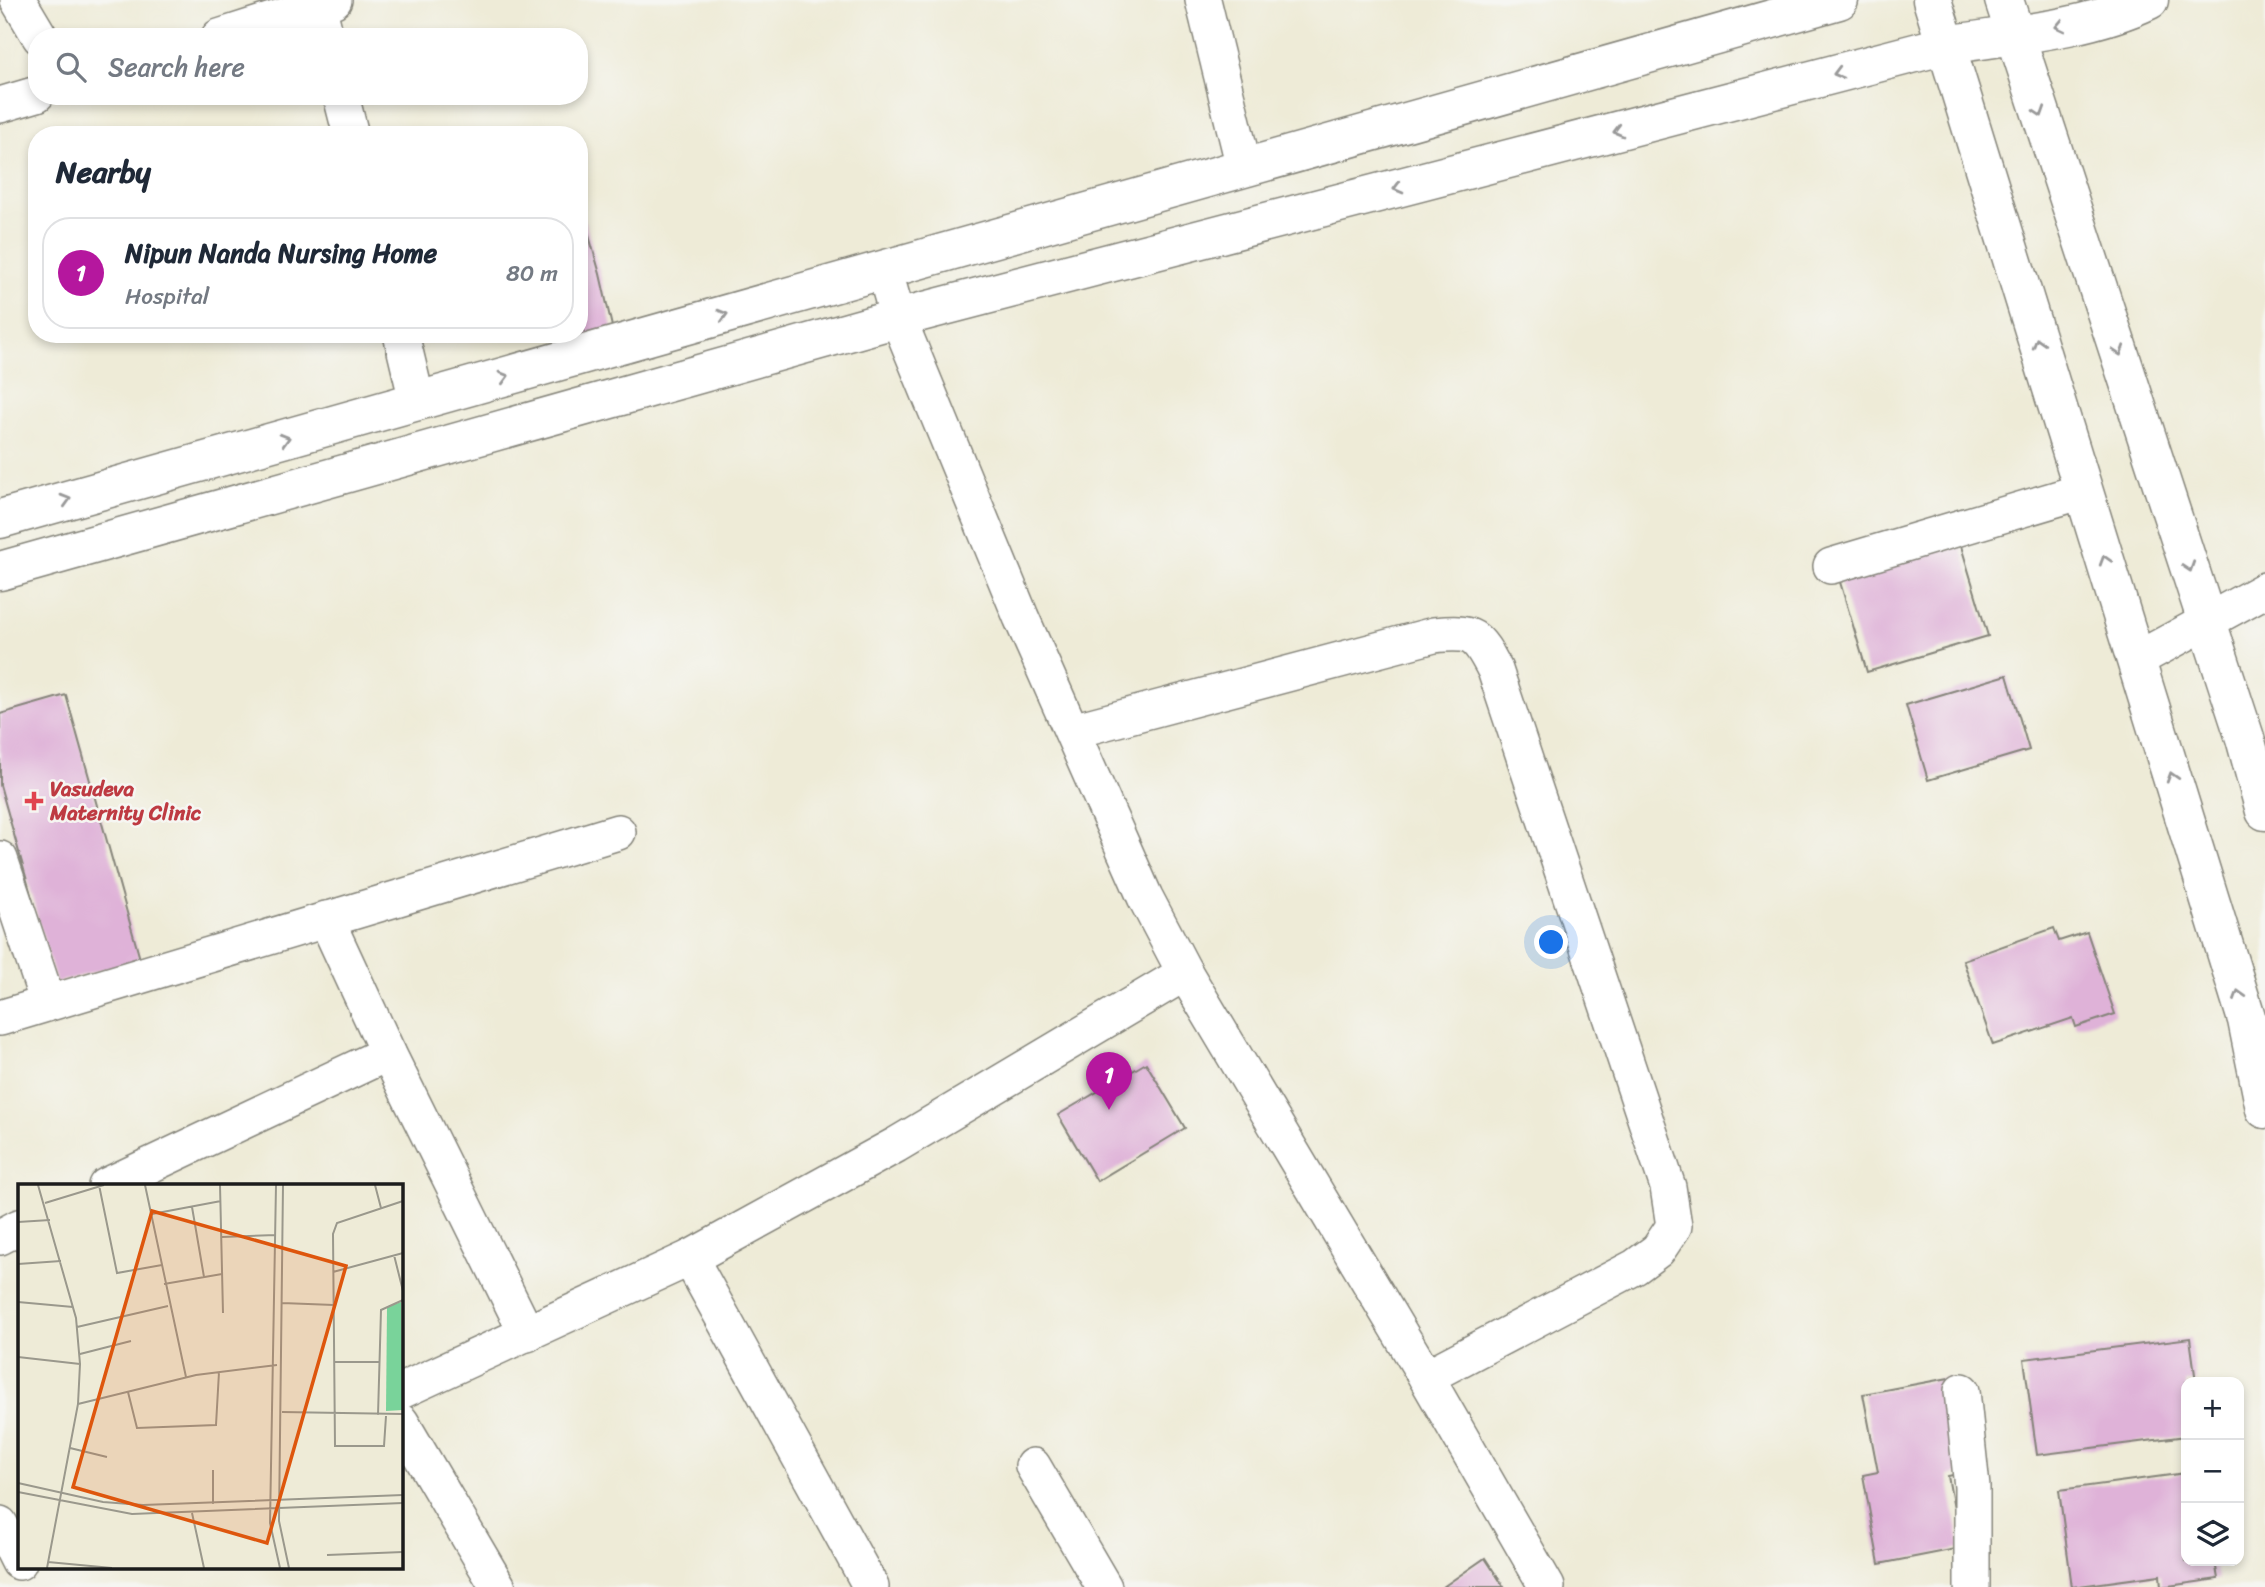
<!DOCTYPE html>
<meta charset="utf-8">
<style>
:root{--surface:#fff;--page:#f6f6f7;--text:#1f2937;--muted:#747a83;--line:#e0e1e3;--accent:#b5179e}
body{margin:0;font-family:Sriracha,sans-serif;background:var(--page);color:var(--text)}
.controls{position:absolute;right:21px;bottom:21px;display:grid;overflow:hidden;border-radius:14px;box-shadow:0 4px 10px #0003}
.controls button{width:63px;height:63px;display:grid;place-items:center;padding:0;border:0;border-bottom:2px solid var(--line);background:var(--surface);color:var(--text);font:35px sans-serif}
.you{position:absolute;left:1552px;top:943px;width:24px;height:24px;margin:-18px;border:5px solid #fff;border-radius:50%;background:#1a73e8;box-shadow:0 0 0 10px #1a73e833}
.badge{display:grid;place-items:center;width:46px;height:46px;border-radius:50%;background:var(--accent);color:#fff;font-size:23px;font-weight:700}
.pin{position:absolute;translate:-50% -58px;filter:drop-shadow(0 2px 4px #0008)}
.pin::after{content:'';position:absolute;top:37px;width:24px;height:21px;background:inherit;clip-path:polygon(0 0,100% 0,50% 100%)}
.list{margin:0;padding:0;list-style:none}
h2{display:flex;justify-content:space-between;align-items:center;height:91px;margin:0;padding:0 28px;font-size:30px}
h2 small{font-size:23px;font-weight:400;color:var(--muted)}
.list li{display:grid;grid-template-columns:46px 1fr auto;gap:21px;align-items:center;box-sizing:border-box;height:112px;margin:0 14px 14px;padding:0 14px;border:2px solid var(--line);border-radius:28px}
.list b{display:block;font-size:26px;white-space:nowrap}
.list p{margin:0;font-size:23px;white-space:nowrap;color:var(--muted)}
.list em{font-size:23px;font-style:normal;color:var(--muted)}
.icon{flex:none;width:38px;height:38px;fill:none;stroke:currentColor;stroke-width:2;stroke-linecap:round;stroke-linejoin:round}
.map{position:relative;flex:none;width:2265px;height:1587px;overflow:hidden}
.search{position:absolute;background:var(--surface);box-shadow:0 4px 10px #0003;left:28px;top:28px;width:560px;height:77px;display:flex;align-items:center;gap:18px;box-sizing:border-box;padding:0 24px;border-radius:28px;color:var(--muted);font-size:26px}
.panel{position:absolute;background:var(--surface);box-shadow:0 4px 10px #0003;left:28px;top:126px;width:560px;height:217px;border-radius:28px}
.map>svg:first-child{display:block}
</style>
<div class="map">
<svg width="2265" height="1587" viewBox="0 0 2265 1587">
<rect width="100%" height="100%" fill="#f6f6f2"/>
<filter id="ink" filterUnits="userSpaceOnUse"><feTurbulence type="fractalNoise" baseFrequency=".0143" numOctaves="2"/><feDisplacementMap in="SourceGraphic" scale="14" xChannelSelector="R" yChannelSelector="G"/><feConvolveMatrix kernelMatrix="1 2 1 2 8 2 1 2 1" color-interpolation-filters="sRGB"/></filter>
<filter id="wash" filterUnits="userSpaceOnUse"><feTurbulence type="fractalNoise" baseFrequency=".00686" numOctaves="4" result="noise"/><feDisplacementMap in="SourceGraphic" scale="28" xChannelSelector="R" yChannelSelector="G"/><feGaussianBlur stdDeviation="1.57" result="paint"/><feColorMatrix in="noise" values="0 0 0 0 0 0 0 0 0 0 0 0 0 0 0 0 0 1.4 0 .05"/><feComposite in="paint" operator="in"/></filter>
<g filter="url(#wash)">
<rect width="100%" height="100%" fill="#eeebd7"/>
<g id="blocks">
<g fill="#dfb2d8">
<polygon points="579,201 600,274 613,331 587,338 579,319"/>
<polygon points="1958,536 1988,636 1867,672 1837,572"/>
<polygon points="2007,675 2029,750 1928,780 1906,705"/>
<polygon points="66,695 140,959 56,983 0,785 0,714"/>
<polygon points="2054,928 2059,941 2087,932 2115,1014 2076,1027 2073,1018 1993,1045 1963,960"/>
<polygon points="1146,1063 1185,1128 1097,1181 1058,1115"/>
<polygon points="2190,1338 2196,1382 2186,1382 2186,1436 2037,1455 2024,1359"/>
<polygon points="1949,1378 1967,1472 1948,1476 1961,1548 1879,1564 1863,1475 1878,1472 1863,1394"/>
<polygon points="2186,1473 2186,1561 2215,1561 2218,1579 2161,1587 2160,1575 2072,1587 2059,1490"/>
<polygon points="1485,1558 1504,1587 1443,1587"/>
</g>
</g>
</g>
<g filter="url(#ink)">
<use href="#blocks" fill-opacity="0" stroke="#85847a" stroke-width="2"/>
<g fill="none" stroke-linecap="round" stroke-linejoin="round">
<g stroke="#85847a" stroke-width="38">
<g id="minor">
<polyline points="18,0 40,37"/>
<polyline points="1203,0 1244,167"/>
<polyline points="318,5 326,37"/>
<polyline points="219,37 334,0"/>
<polyline points="341,96 351,135"/>
<polyline points="0,105 37,94"/>
<polyline points="884,269 898,318 1021,617 1145,897 1185,973 1426,1377 1547,1587"/>
<polyline points="401,334 417,401"/>
<polyline points="1831,566 2083,491"/>
<polyline points="2136,660 2265,590"/>
<path d="M 1072,731 L 1434,635 C 1474,631 1477,635 1495,670 L 1668,1187 L 1674,1226 L 1658,1250 L 1635,1267 L 1426,1377"/>
<polyline points="0,859 48,1003"/>
<polyline points="326,919 388,1053 527,1334"/>
<polyline points="0,1018 618,832"/>
<polyline points="106,1186 388,1053"/>
<polyline points="0,1237 19,1227"/>
<polyline points="690,1258 871,1587"/>
<polyline points="401,1391 690,1258 896,1145 1185,973"/>
<polyline points="1962,1391 1972,1487 1972,1587"/>
<polyline points="401,1422 498,1587"/>
<polyline points="1033,1466 1104,1587"/>
<polyline points="0,1524 19,1562"/>
</g>
</g>
<g stroke="#85847a" stroke-width="41">
<g id="tertiary">
<polyline points="1932,0 2247,1020 2265,1109"/>
<polyline points="2004,0 2245,738 2265,811"/>
<polyline points="0,519 1839,0"/>
<path d="M 0,571 L 898,318 L 1946,45 C 2011,35 2089,29 2149,0"/>
</g>
</g>
<use href="#minor" stroke="#fff" stroke-width="35"/>
<use href="#tertiary" stroke="#fff" stroke-width="38"/>
</g>
<defs><path id="oneway-chevron" d="M-2-3.5L2.5 0L-2 3.5" fill="none" stroke-width="1.6" stroke-linecap="round" stroke-linejoin="round" transform="scale(1.75)"/></defs>
<g stroke="#999">
<use href="#oneway-chevron" transform="translate(2060 26) rotate(168)"/>
<use href="#oneway-chevron" transform="translate(1838 73) rotate(165)"/>
<use href="#oneway-chevron" transform="translate(2040 112) rotate(72)"/>
<use href="#oneway-chevron" transform="translate(1618 131) rotate(165)"/>
<use href="#oneway-chevron" transform="translate(1398 188) rotate(165)"/>
<use href="#oneway-chevron" transform="translate(723 315) rotate(-16)"/>
<use href="#oneway-chevron" transform="translate(2038 343) rotate(-107)"/>
<use href="#oneway-chevron" transform="translate(2119 351) rotate(72)"/>
<use href="#oneway-chevron" transform="translate(504 377) rotate(-16)"/>
<use href="#oneway-chevron" transform="translate(285 439) rotate(-16)"/>
<use href="#oneway-chevron" transform="translate(66 500) rotate(-16)"/>
<use href="#oneway-chevron" transform="translate(2105 560) rotate(-107)"/>
<use href="#oneway-chevron" transform="translate(2189 567) rotate(72)"/>
<use href="#oneway-chevron" transform="translate(2172 777) rotate(-107)"/>
<use href="#oneway-chevron" transform="translate(2239 995) rotate(-107)"/>
</g>
</g>
<path fill="#e0444e" stroke="#f6f6f2" stroke-width="2.5" d="M30.5 790.5h7v7h7v7h-7v7h-7v-7h-7v-7h7z"/>
<g text-anchor="middle" dominant-baseline="central" stroke-width="5" stroke-linejoin="round" paint-order="stroke">
<g font-size="21" font-weight="bold" fill="#be3a42" stroke="#f6f6f2" text-anchor="start">
<text x="50" y="789">Vasudeva<tspan x="50" dy="24">Maternity Clinic</tspan></text>
</g>
</g>
<g transform="translate(18 1184)">
<rect width="385" height="385" fill="#eeebd7"/>
<path d="M 383,118 L 385,226 L 368,227 L 369,123 Z" fill="#79d39a"/>
<path fill="none" stroke="#9a988c" stroke-width="2" d="M 20,1 L 58,134 L 62,180 L 60,220 L 29,384M 81,1 L 99,89 L 144,81M 127,1 L 168,193M 202,1 L 205,129M 258,1 L 252,339 L 262,384M 265,1 L 261,337 L 271,384M 357,1 L 363,24M 27,19 L 86,1M 174,23 L 186,93M 134,30 L 203,17M 0,38 L 32,36M 204,53 L 258,51M 376,71 L 385,107M 0,80 L 43,77M 315,88 L 385,69M 146,100 L 204,90M 0,118 L 55,123M 264,119 L 316,121M 59,143 L 150,122M 62,170 L 113,157M 0,173 L 62,180M 317,178 L 362,178M 110,208 L 119,244 L 198,241 L 201,188M 60,220 L 178,191 L 259,181M 264,228 L 385,230M 360,231 L 363,126 L 385,116M 368,232 L 366,262 L 317,262 L 315,50 L 319,39 L 385,17M 52,264 L 89,273M 195,286 L 195,320M 0,299 L 85,318 L 125,321 L 385,311M 0,308 L 114,330 L 385,319M 174,329 L 186,384M 309,371 L 385,368M 30,378 L 94,384"/>
<path fill="#de560d" fill-opacity="0.15" stroke="#de560d" stroke-width="3.5" d="M 134,27 L 328,82 L 249,359 L 55,303 Z"/>
<rect width="385" height="385" fill="none" stroke="#1c1c1c" stroke-width="3.5"/>
</g>
</svg>
<div class="controls">
<button>+</button>
<button>−</button>
<button><svg class="icon" aria-label="layers" viewBox="0 0 24 24"><path d="M12 4l9 5-9 5-9-5zM3 14l9 5 9-5"/></svg></button>
</div>
<div class="you"></div>
<div class="pin badge" style="left:1109px;top:1110px">1</div>
<div class="search"><svg class="icon" aria-label="search" viewBox="0 0 24 24"><circle cx="10" cy="10" r="6"/><path d="M15 15l6 6"/></svg>Search here</div>
<section class="panel">
<h2>Nearby<small></small></h2>
<ul class="list">
<li><span class="badge">1</span><div><b>Nipun Nanda Nursing Home</b><p>Hospital</p></div><em>80 m</em></li>
</ul>
</section>
</div>
